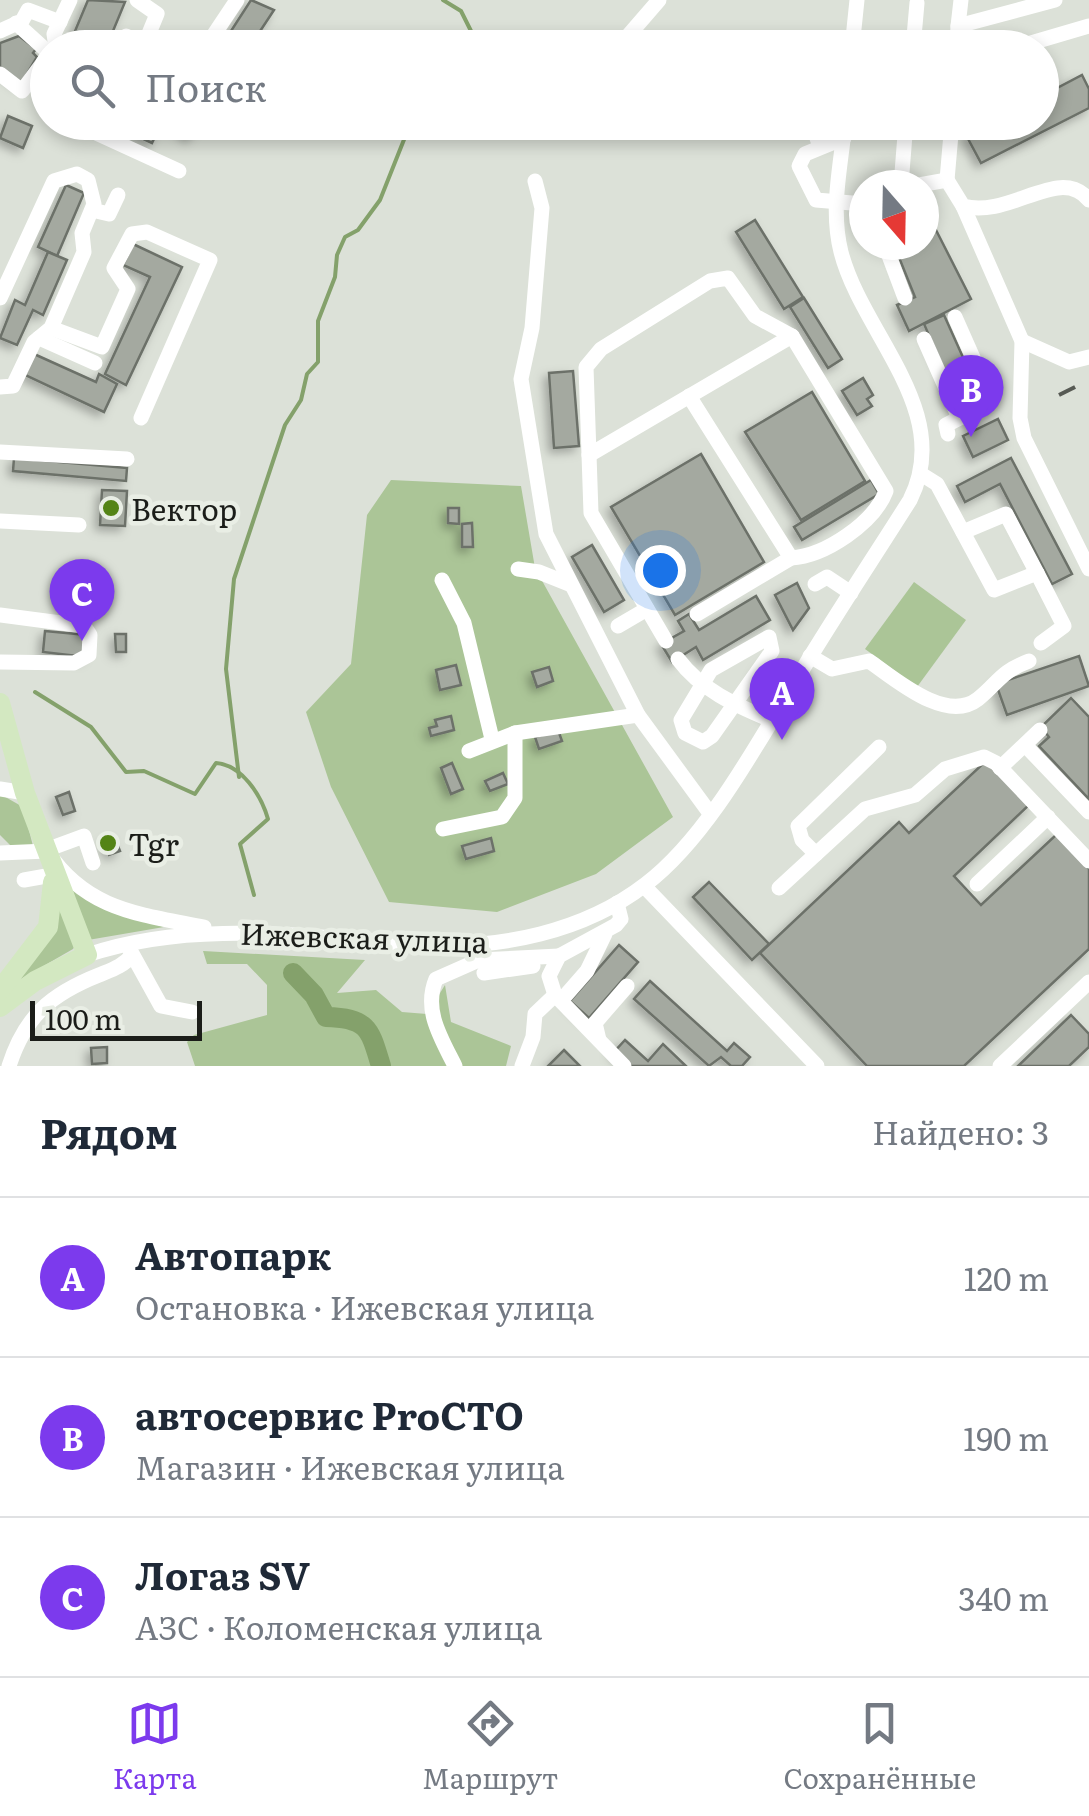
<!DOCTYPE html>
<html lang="ru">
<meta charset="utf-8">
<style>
:root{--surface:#fff;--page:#f2f2f3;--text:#1f2937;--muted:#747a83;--line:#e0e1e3;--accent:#7c3aed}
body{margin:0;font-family:Literata,serif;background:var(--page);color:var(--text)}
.compass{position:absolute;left:849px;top:170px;width:90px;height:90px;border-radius:50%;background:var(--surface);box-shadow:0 5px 15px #0003;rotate:160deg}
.scale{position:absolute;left:30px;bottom:25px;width:172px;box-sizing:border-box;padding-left:10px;border:5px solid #1b1d19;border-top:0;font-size:28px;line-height:35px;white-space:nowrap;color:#1b1d19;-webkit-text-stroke:8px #e9eee5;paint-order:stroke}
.you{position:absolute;left:660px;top:570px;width:35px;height:35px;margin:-25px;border:8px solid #fff;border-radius:50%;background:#1a73e8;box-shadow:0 0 0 15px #1a73e833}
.badge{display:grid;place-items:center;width:65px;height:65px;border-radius:50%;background:var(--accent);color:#fff;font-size:32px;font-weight:700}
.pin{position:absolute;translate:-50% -82px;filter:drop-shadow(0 2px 5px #0008)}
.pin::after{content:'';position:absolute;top:52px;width:35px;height:30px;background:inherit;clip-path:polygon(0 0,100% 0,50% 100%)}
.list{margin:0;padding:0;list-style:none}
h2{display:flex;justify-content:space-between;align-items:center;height:130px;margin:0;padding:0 40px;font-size:42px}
h2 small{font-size:32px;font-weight:400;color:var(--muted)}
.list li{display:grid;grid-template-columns:65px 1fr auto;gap:30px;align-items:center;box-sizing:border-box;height:160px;padding:0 40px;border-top:2px solid var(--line)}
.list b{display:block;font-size:38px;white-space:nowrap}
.list p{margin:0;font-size:32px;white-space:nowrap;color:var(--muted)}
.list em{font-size:32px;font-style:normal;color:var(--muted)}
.icon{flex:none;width:55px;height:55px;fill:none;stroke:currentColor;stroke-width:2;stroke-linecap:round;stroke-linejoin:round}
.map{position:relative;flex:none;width:1089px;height:1066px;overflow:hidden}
.search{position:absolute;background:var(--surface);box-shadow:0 5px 15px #0003;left:30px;right:30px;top:30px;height:110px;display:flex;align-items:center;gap:25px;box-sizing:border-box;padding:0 35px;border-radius:55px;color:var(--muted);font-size:38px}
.sheet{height:610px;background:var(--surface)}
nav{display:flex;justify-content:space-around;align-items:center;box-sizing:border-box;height:140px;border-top:2px solid var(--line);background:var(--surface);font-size:28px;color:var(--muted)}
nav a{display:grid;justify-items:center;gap:5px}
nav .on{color:var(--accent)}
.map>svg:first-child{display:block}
</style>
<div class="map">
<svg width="1089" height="1066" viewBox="0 0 1089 1066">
<defs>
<filter id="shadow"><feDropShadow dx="-4.5" dy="4.5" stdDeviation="5" flood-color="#0004"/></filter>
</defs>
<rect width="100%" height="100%" fill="#dce1d8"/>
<g fill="#abc597">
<polygon points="391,480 521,486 535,568 673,817 596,874 497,912 389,902 331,787 306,712 351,664 367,515"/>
<polygon points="914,582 966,620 917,687 865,649"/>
<polygon points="0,794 23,807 33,846 12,847 0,835"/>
<polygon points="72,888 98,906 164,927 88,940"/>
<polygon points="61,904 76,944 73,949 14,983"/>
<polygon points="203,951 365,960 337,993 376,990 402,1012 427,1014 445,985 451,1022 511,1046 506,1066 195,1066 187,1042 194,1035 267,1015 267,985 247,964 207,964"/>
</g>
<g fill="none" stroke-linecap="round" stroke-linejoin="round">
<g stroke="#84a16b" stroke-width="4">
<polyline points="443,0 461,11 472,33 469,43 458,48"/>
<path d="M 35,692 L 91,727 L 126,772 L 144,771 L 195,794 L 216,763 C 242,765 261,795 268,819 L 240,844 L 254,895"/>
<polyline points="239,777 226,669 234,579 285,425 301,400 307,374 318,362 318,321 335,277 337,255 345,237 358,230 380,200 411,122"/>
</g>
<path stroke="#84a16b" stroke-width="20" d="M 293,973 L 314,995 L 326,1017 C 369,1018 370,1030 381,1066"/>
</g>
<g fill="#a4a9a0" stroke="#6c7169" stroke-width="2.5" filter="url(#shadow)">
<polygon points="88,0 125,2 106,48 84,45 87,36 75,31"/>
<polygon points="251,0 274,10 249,48 220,48"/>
<polygon points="19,36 36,49 33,53 37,57 21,84 0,68 0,43"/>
<polygon points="1082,75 1089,89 1089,108 981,163 966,135 990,122 1042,122 1042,96"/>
<polygon points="8,116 32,126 23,148 0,138"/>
<polygon points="107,122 162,122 152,143"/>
<polygon points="172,122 201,122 190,138"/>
<polygon points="66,185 84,193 57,256 38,247"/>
<polygon points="755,220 803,297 784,309 736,232"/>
<polygon points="936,230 971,299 909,331 897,305 915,297 894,245 924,245 924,235"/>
<polygon points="133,244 182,267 126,385 105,374 150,277 123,265"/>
<polygon points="48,252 67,260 43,315 33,310 17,345 0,338 15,300 25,305"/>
<polygon points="804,298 842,359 828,368 790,307"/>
<polygon points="944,315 983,402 962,411 924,324"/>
<polygon points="34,354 96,382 99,374 117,384 104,412 25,375"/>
<polygon points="573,371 579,446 554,448 549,373"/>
<polygon points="863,378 873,395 867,399 872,406 857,415 842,391"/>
<polygon points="812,392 865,481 801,520 745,432"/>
<polygon points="998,419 1008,440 973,457 963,436"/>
<polygon points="701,454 764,562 675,615 611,507"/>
<polygon points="14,458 127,468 126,481 13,471"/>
<polygon points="1011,458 1072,574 1052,584 1000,484 965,502 957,486"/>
<polygon points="871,480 879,494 802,540 794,527"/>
<polygon points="102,490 127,491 125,526 100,525"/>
<polygon points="448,508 459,508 459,524 448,523"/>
<polygon points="472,523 473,547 462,547 462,524"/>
<polygon points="592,545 624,600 604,612 572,557"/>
<polygon points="797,583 809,608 793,630 775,595"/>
<polygon points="756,596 770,620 703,660 696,647 672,662 661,644 684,631 678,621 689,614 699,630"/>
<polygon points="45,631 87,635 86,657 43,652"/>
<polygon points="115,634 126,634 126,652 116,652"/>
<polygon points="1079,656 1089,686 1007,715 996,684"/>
<polygon points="456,665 461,685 440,690 436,670"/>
<polygon points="549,667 553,681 537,687 532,672"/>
<polygon points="1071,698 1089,717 1089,799 1039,746 1049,737 1041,727"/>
<polygon points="451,716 454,730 431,736 429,728 437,726 435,720"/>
<polygon points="558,730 562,741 539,749 535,737"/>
<polygon points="988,759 1030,804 954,876 981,905 1057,834 1089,869 1089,949 964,1066 867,1066 760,953 899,822 909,833"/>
<polygon points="452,763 463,789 451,794 441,768"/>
<polygon points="503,773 508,784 490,791 485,781"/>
<polygon points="69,792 75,811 63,815 56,797"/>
<polygon points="114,836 120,851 109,855 104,841"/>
<polygon points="491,838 494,851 466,859 462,846"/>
<polygon points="709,882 769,944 752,960 693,897"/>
<polygon points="619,945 638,962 589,1018 570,1001"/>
<polygon points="650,981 727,1051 734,1043 750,1057 742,1066 731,1066 721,1057 709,1066 634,999"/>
<polygon points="1071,1015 1089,1034 1089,1047 1069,1066 1018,1066"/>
<polygon points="625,1040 648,1061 663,1044 686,1066 629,1066 614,1052"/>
<polygon points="107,1047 107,1063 92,1064 91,1048"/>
<polygon points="564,1050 580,1066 548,1066"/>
</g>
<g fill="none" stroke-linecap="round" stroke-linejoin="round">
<g stroke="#fff" stroke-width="15">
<polyline points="137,0 157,14 143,48"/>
<polyline points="16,23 48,52"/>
<polyline points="958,26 961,0"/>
<polyline points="0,31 22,21 28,10 60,22"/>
<polyline points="126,36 144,45"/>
<polyline points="621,44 659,0"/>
<polyline points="56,48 54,34 70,0"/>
<polyline points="205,48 237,0"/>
<polyline points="852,48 857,0"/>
<polyline points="913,48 917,3"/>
<polyline points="957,48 958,26 1055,0"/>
<polyline points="1014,48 1089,26"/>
<polyline points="0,74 22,91 48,56"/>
<polyline points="72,122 179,171"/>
<polyline points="811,122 818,141"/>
<polyline points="844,138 805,154 799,166 816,200 864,204"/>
<polyline points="947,180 952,122"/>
<polyline points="535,181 542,208 532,328 521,379 546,534 638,715 709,812"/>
<polyline points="901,185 906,122"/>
<path d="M 919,185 L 947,180 L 963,206 C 1010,219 1060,164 1089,200"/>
<polyline points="963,206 1022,341 1020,418 1024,438 1089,569"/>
<polyline points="92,210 109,214 118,195"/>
<polyline points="885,245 905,298"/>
<polyline points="0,298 54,181 77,174 88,180 94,204 82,233 84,252 51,328 34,342 13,386 0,387"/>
<polyline points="51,328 102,347 128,289 114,268 132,234 147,232 210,260 141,418"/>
<polyline points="39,338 95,363"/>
<polyline points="924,339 959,418"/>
<polyline points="1022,341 1069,362 1089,357"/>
<polyline points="948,434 946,425 985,405 990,396 955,317"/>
<polyline points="0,452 127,459"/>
<polyline points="589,455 792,336"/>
<polyline points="921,474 937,484 994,590 1037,573 1064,626 1041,643"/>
<polyline points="0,521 79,525"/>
<polyline points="963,532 1006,514 1037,573"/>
<polyline points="518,569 539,572 569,584"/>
<polyline points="442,580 464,623 492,739"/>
<polyline points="815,584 827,577 851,593"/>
<polyline points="697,614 791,558"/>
<polyline points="0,615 84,626 90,635 89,655 74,663 0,662"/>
<polyline points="618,626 647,609"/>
<polygon points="769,637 772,651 712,736 703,742 685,733 681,720 711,670"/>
<path d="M 666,641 L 591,513 L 586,367 L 601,349 L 710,281 L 728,278 L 755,316 L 792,336 L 886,491 C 874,523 825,556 791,558 L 689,396"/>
<path d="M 810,656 L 832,669 L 869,661 C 895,679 946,724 978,699 C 999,682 1000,672 1029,661"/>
<path d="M 678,659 C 701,690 735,705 771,720"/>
<polyline points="1025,745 1089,812"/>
<polyline points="469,751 515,733 638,715"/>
<polyline points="1000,768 1040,730"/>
<polyline points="0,789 25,793"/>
<polyline points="443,829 502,817 515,798 515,733"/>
<polyline points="46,850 84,836 93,863"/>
<path d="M 0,853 L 47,851 C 86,910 138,914 204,927"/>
<polyline points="816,854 802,840 798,826 879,747"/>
<polyline points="24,880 52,875"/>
<polyline points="977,884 1048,817"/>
<polyline points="644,886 817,1066"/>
<polyline points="779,888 865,809 915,795 945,769 984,757 996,763 1089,861"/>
<polyline points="617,903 621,919 616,925 559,956 549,976 555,995 624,1066"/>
<polyline points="130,950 161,1006 192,1012"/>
<path d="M 87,955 C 197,918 311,938 424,945 C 500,949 584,932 646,884 C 709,836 759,740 801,672 C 836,614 874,557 910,500 C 955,411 862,334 841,252 C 830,208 841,166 845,122"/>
<polyline points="484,973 533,966"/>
<polyline points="566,995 587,971 605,934"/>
<polyline points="599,1040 595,1023 627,986"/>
<path d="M 9,1066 C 25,1016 51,994 99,975 C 111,970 124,966 132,955"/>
<path d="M 455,1066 C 441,1038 423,1010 436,979 L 479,960 L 559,956"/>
<polyline points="522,1066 533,1037 535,1014 555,995"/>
<polyline points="1000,1066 1089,982"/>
</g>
<g stroke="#d3e8c1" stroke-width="20">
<polyline points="0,703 25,793 87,955 35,981 0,1007"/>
<polyline points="0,990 48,927 53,882"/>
</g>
<polyline stroke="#575a54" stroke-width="4" stroke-dasharray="18 18" stroke-linecap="butt" points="1059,395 1089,380"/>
</g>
<g fill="#548416" stroke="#e9eee5" stroke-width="4">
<circle cx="111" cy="508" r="10"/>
<circle cx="108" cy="843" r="10"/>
</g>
<g text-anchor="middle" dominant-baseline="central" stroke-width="9" stroke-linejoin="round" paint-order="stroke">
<g font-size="30" fill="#1b1d19" stroke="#e9eee5" text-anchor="start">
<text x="131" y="508">Вектор</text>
<text x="128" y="843">Tgr</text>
</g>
<g font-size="30" fill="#1b1d19" stroke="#e9eee5">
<text transform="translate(364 936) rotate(2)">Ижевская улица</text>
</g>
</g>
</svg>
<svg class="compass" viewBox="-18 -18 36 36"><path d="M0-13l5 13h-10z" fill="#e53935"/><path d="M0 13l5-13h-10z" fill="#747a83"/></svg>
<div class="scale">100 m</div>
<div class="you"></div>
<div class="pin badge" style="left:782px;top:740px">A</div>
<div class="pin badge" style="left:971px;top:437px">B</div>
<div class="pin badge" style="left:82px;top:641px">C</div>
<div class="search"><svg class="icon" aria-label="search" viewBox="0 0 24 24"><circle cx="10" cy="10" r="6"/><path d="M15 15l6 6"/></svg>Поиск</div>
</div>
<section class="sheet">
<h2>Рядом<small>Найдено: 3</small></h2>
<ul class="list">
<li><span class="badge">A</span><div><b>Автопарк</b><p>Остановка · Ижевская улица</p></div><em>120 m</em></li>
<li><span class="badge">B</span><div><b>автосервис ProСТО</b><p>Магазин · Ижевская улица</p></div><em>190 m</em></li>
<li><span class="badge">C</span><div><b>Логаз SV</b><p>АЗС · Коломенская улица</p></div><em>340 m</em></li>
</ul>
</section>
<nav>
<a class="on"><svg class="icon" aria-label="map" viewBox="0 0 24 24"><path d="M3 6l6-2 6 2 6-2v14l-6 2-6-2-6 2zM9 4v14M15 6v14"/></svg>Карта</a>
<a><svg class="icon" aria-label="directions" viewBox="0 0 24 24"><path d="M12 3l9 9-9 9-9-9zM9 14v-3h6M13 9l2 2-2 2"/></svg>Маршрут</a>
<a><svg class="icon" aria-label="saved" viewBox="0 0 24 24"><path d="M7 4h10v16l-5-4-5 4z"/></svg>Сохранённые</a>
</nav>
